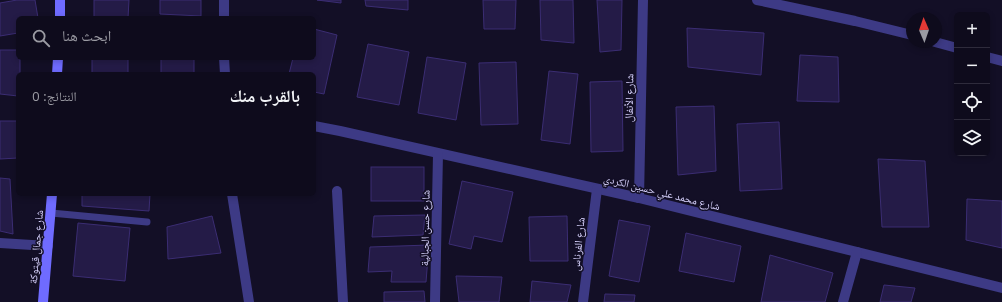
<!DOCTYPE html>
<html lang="ar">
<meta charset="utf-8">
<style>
:root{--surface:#0e0b1c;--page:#171425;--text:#f1f3f6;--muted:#9b9ba3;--line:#2e2b3b}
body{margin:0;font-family:"IBM Plex Sans","Noto Naskh Arabic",sans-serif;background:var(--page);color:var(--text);direction:rtl}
.controls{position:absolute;right:12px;top:12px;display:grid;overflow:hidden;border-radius:6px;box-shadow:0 2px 6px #0003}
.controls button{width:36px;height:36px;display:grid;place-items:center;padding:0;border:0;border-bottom:1px solid var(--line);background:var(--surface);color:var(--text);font:20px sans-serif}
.compass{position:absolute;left:906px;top:12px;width:36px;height:36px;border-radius:50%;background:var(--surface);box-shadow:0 2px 6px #0003;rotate:358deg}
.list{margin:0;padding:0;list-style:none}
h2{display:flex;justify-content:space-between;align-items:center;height:52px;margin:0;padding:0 16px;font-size:17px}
h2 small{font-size:13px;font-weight:400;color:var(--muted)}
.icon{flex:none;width:22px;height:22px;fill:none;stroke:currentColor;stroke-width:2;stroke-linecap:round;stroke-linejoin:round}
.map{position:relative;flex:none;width:1002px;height:302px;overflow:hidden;direction:ltr}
.search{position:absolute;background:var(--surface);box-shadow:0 2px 6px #0003;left:16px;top:16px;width:300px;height:44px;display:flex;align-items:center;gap:10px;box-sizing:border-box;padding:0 14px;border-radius:6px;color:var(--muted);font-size:15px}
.panel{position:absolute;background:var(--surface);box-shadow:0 2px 6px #0003;left:16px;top:72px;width:300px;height:124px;border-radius:6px;direction:rtl}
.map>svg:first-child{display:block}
</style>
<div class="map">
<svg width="1002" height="302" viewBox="0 0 1002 302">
<rect width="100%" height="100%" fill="#130f26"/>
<g fill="#241b47" stroke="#3b2d73">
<polygon points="17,0 35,0 38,18 18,18 18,33 0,36 0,3"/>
<polygon points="94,0 129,0 128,18 94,18"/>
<polygon points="160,0 201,0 201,16 160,14"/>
<polygon points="317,0 341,0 341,3"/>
<polygon points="365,0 408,0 408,10 366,6"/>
<polygon points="483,0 516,0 515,29 484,29"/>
<polygon points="540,0 573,0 574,43 541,40"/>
<polygon points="597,0 622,0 621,50 600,52"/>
<polygon points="687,28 764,33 761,75 688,67"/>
<polygon points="314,29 337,35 324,94 314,92 314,74 289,74 293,58 314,58"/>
<polygon points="368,44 409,52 399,105 357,97"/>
<polygon points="0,50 18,50 18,58 20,58 20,74 18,74 18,96 0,94"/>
<polygon points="800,55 838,57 839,102 797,101"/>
<polygon points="427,57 466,63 456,120 418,113"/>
<rect x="92" y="58" width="36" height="16"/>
<rect x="161" y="58" width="33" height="16"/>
<polygon points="516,62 518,124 481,125 479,63"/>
<polygon points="549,71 578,74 570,144 541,140"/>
<polygon points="622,81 623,151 591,152 590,82"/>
<polygon points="714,106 716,171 678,175 676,107"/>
<polygon points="0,121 18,121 18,158 0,159"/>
<polygon points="779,122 782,189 740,191 737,124"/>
<polygon points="878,159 925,161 929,227 882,227"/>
<rect x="371" y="167" width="53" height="34"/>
<polygon points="0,178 10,179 13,234 0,231"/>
<polygon points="462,181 513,192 502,242 474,236 471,249 449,244"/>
<polygon points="82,194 150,194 149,211 82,206"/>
<polygon points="967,199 1002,201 1002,248 966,240"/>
<polygon points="425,215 423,235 372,237 374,216"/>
<polygon points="212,216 221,253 168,259 167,227"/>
<polygon points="567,216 568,261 530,261 529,217"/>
<polygon points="619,220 650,226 639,282 609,276"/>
<polygon points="78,223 130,228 125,281 73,276"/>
<polygon points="686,233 741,246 734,282 679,271"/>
<polygon points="429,245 426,282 391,282 392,271 368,272 370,247"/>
<polygon points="770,255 833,273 825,302 761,302"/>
<polygon points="456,276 502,277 499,302 459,302"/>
<polygon points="532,281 571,285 567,302 530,302"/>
<polygon points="884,285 915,288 911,302 880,302"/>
<polygon points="424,291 425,302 384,302 384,292"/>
<polygon points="605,294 635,295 634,302 604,302"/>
</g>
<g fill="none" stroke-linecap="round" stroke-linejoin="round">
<polyline stroke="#3d3a85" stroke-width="7" points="51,213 147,222"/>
<g stroke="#3d3a85" stroke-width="10">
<polyline points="224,0 224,18"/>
<polyline points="757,0 855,21 912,35"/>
<polyline points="935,42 957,48"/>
<polyline points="987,57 1002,61"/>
<polyline points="224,58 225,74"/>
<polyline points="314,126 340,131 639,198 1002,288"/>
<polyline points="337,191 343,302"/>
<polyline points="232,194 249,302"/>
<polyline points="639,198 643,0"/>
<polyline points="0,243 48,246"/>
<polyline points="435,302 438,154"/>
<polyline points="583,302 597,189"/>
<polyline points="843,302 857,252"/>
</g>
<g stroke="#6f6bff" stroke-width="10">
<polyline points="60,18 60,0"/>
<polyline points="57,74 58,58"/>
<polyline points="43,302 52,194"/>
</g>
</g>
<g text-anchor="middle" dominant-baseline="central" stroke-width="3" stroke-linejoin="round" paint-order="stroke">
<g font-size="11" fill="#d9d4ff" stroke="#130f26">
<text transform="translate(629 98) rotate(-89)">شارع الأنفال</text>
<text transform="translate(662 192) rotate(14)">شارع محمد علي حسين الكردي</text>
<text transform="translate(425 228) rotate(-89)">شارع حسن الجبالية</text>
<text transform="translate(578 244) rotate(-84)">شارع الفرناس</text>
<text transform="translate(36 247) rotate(-85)">شارع جمال قيتوكة</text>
</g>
</g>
</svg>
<div class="controls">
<button>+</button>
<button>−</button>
<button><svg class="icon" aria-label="locate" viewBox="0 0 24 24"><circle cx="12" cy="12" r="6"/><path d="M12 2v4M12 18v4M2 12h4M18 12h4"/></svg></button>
<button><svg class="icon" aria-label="layers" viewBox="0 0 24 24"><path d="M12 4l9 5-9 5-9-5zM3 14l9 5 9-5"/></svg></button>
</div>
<svg class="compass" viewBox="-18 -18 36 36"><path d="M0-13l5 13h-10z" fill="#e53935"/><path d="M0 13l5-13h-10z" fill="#9b9ba3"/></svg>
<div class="search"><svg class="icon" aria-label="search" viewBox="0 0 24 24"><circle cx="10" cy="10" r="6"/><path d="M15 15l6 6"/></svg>ابحث هنا</div>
<section class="panel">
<h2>بالقرب منك<small>النتائج: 0</small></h2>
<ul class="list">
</ul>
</section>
</div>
